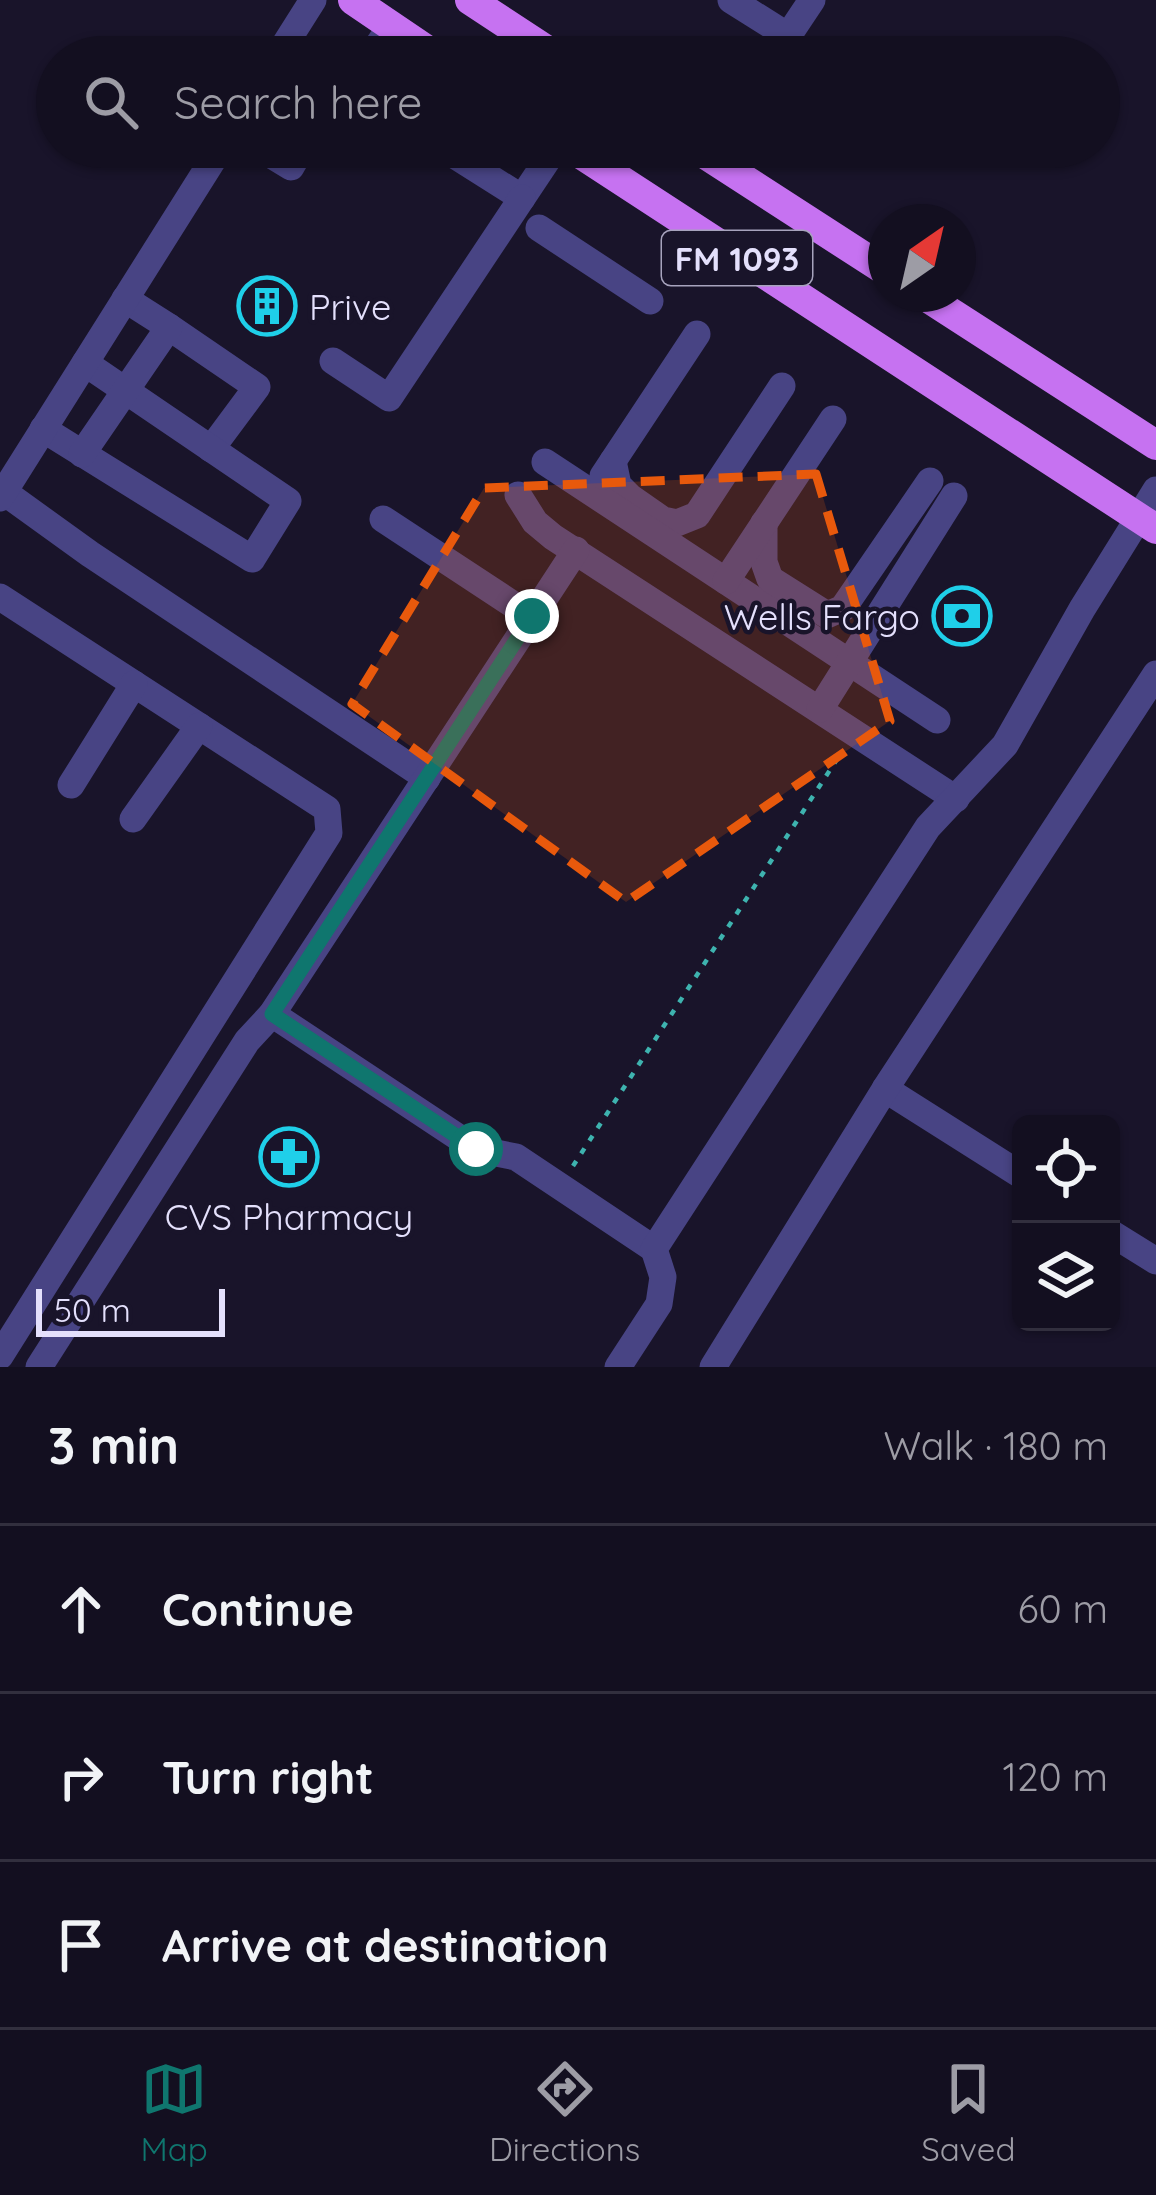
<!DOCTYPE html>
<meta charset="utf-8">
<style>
:root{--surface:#130f20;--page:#201d2d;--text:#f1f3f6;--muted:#9d9ca5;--line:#322f3e;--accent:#0f766e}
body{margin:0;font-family:Quicksand,sans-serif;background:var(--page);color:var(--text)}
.controls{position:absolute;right:36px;bottom:36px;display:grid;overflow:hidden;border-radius:18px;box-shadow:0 3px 9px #0004}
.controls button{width:108px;height:108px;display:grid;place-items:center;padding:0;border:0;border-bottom:3px solid var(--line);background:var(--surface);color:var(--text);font:60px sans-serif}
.compass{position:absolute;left:868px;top:204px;width:108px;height:108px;border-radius:50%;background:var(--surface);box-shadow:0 3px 9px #0004;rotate:34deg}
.scale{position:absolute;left:36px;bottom:30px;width:189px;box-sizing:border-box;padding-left:12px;border:6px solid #e4e0fc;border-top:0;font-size:33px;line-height:42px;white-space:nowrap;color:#e4e0fc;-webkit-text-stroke:9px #19142a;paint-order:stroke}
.stop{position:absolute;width:36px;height:36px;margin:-27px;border:9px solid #0f766e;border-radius:50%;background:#fff}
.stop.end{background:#0f766e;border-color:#fff;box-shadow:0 3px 12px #0008}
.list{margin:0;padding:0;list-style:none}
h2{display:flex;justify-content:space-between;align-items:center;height:156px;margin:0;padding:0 48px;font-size:51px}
h2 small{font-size:39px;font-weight:400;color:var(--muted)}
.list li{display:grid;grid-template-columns:78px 1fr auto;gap:36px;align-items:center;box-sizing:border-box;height:168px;padding:0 48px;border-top:3px solid var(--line)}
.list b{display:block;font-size:45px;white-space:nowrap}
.list em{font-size:39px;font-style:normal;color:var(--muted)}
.icon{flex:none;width:66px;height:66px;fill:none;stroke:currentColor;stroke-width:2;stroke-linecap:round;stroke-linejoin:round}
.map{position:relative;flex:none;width:1156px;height:1367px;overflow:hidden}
.search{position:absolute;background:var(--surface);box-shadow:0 3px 9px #0004;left:36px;right:36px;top:36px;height:132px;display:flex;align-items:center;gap:30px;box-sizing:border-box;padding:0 42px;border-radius:66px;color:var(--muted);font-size:45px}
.sheet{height:660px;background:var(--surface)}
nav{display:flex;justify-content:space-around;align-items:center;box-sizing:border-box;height:168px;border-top:3px solid var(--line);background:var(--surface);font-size:33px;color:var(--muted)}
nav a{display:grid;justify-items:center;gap:6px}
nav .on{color:var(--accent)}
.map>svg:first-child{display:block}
</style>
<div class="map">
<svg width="1156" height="1367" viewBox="0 0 1156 1367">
<rect width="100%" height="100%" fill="#19142a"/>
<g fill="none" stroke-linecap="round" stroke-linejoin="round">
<polyline stroke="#3eb3af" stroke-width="4.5" stroke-dasharray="6 9" stroke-linecap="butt" points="573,1166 841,753"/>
<g stroke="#484484" stroke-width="27">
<polyline points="731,0 788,36 812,0"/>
<polyline points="277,57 313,0"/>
<polyline points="370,57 391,26"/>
<polyline points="258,147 291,167 298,155"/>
<polyline points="398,151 400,147"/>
<polyline points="448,151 522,198 556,147"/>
<polyline points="539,228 650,301"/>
<polyline points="169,327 257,387 211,449"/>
<polyline points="333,361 389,398 522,198"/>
<polyline points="43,429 252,559 288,501 85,363"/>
<polyline points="82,454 169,327 125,299"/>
<polyline points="613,461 618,485 630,497 663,520 677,523 697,515 782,386"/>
<polyline points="545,462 937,720"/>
<polyline points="603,476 697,334"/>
<polyline points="4,492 90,554 427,778"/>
<polyline points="518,495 535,522 553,537 956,799"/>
<polyline points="0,498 221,147"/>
<polyline points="383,519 532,617"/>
<polyline points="764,523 764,562 770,579 827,615 843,608 930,481"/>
<polyline points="726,581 833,419"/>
<polyline points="0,597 327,809 329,833 0,1356"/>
<polyline points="820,709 954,496"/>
<polyline points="71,785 134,684"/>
<polyline points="133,819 199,726"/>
<polyline points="272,1014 476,1149 516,1157 654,1249"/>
<polyline points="885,1089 1021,1175"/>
<polyline points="1111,1233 1156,1261"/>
<polyline points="39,1367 247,1041 272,1014 576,550"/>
<polyline points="618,1367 659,1304 663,1277 654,1249 928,827 1005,745 1082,609 1156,490"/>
<polyline points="713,1367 885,1089 1156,674"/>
</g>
<g stroke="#c672f1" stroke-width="30">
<polyline points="353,0 437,57"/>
<polyline points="470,0 557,57"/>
<polyline points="570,147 1156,529"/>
<polyline points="694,147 886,271"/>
<polyline points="922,294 1156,445"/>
</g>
</g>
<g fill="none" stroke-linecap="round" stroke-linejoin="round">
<polyline stroke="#0f766e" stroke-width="15" points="476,1149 272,1014 532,616"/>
</g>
<path fill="#e8590c" fill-opacity="0.2" stroke="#e8590c" stroke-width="9" stroke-dasharray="24 15" stroke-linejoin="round" d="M 816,474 L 890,721 L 626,902 L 352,704 L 484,488 Z"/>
<defs>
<g id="building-ring" transform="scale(3)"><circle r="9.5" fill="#19142a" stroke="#1fcfe9" stroke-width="1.5"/><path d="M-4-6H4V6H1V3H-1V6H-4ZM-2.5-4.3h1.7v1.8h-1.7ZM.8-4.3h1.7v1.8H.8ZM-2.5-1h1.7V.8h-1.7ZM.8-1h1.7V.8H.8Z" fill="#1fcfe9"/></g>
<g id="bank-ring" transform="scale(3)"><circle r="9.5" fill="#19142a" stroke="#1fcfe9" stroke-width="1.5"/><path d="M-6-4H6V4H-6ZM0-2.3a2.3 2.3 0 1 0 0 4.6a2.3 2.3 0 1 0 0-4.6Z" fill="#1fcfe9"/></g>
<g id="pharmacy-ring" transform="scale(3)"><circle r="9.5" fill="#19142a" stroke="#1fcfe9" stroke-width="1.5"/><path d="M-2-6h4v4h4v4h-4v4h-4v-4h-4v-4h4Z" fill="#1fcfe9"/></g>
</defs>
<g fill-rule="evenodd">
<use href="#building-ring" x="267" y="306"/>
<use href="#bank-ring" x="962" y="616"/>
<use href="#pharmacy-ring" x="289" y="1157"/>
</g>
<g text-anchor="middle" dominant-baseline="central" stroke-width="9" stroke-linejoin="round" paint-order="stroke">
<rect fill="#19142a" stroke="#a7a3bd" stroke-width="3" x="662" y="231" width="150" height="54" rx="9"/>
<g font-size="33" font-weight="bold" fill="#e4e0fc">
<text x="737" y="258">FM 1093</text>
</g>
<g font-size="36" fill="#e4e0fc" stroke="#19142a" text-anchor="start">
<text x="309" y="306">Prive</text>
<text x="920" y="616" text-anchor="end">Wells Fargo</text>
<text x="289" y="1216" text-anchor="middle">CVS Pharmacy</text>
</g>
</g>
</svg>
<div class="controls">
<button><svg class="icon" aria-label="locate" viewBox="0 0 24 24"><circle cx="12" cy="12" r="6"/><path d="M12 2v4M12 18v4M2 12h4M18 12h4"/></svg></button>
<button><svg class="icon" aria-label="layers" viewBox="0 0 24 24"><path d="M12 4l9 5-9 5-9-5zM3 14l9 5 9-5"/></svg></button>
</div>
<svg class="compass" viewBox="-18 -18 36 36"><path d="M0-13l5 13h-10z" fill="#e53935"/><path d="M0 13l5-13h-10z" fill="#9d9ca5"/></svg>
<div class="scale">50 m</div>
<div class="stop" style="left:476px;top:1149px"></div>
<div class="stop end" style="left:532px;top:616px"></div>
<div class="search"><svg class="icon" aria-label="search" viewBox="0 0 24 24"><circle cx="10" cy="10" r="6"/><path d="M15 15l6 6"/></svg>Search here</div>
</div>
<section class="sheet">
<h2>3 min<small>Walk · 180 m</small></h2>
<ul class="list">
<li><svg class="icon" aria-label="ahead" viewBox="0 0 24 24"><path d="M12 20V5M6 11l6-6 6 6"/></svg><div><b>Continue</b></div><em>60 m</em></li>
<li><svg class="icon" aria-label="right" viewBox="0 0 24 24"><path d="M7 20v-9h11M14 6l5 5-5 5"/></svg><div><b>Turn right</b></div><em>120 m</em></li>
<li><svg class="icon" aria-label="arrive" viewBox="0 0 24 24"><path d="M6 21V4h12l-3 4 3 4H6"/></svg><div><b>Arrive at destination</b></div></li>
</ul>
</section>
<nav>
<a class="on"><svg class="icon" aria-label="map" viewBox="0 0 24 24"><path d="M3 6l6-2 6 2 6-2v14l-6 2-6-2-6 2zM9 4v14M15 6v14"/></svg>Map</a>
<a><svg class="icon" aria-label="directions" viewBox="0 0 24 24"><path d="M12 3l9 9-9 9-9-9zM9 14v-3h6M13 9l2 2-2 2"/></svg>Directions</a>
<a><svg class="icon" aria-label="saved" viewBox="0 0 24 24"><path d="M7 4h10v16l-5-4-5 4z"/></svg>Saved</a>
</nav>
